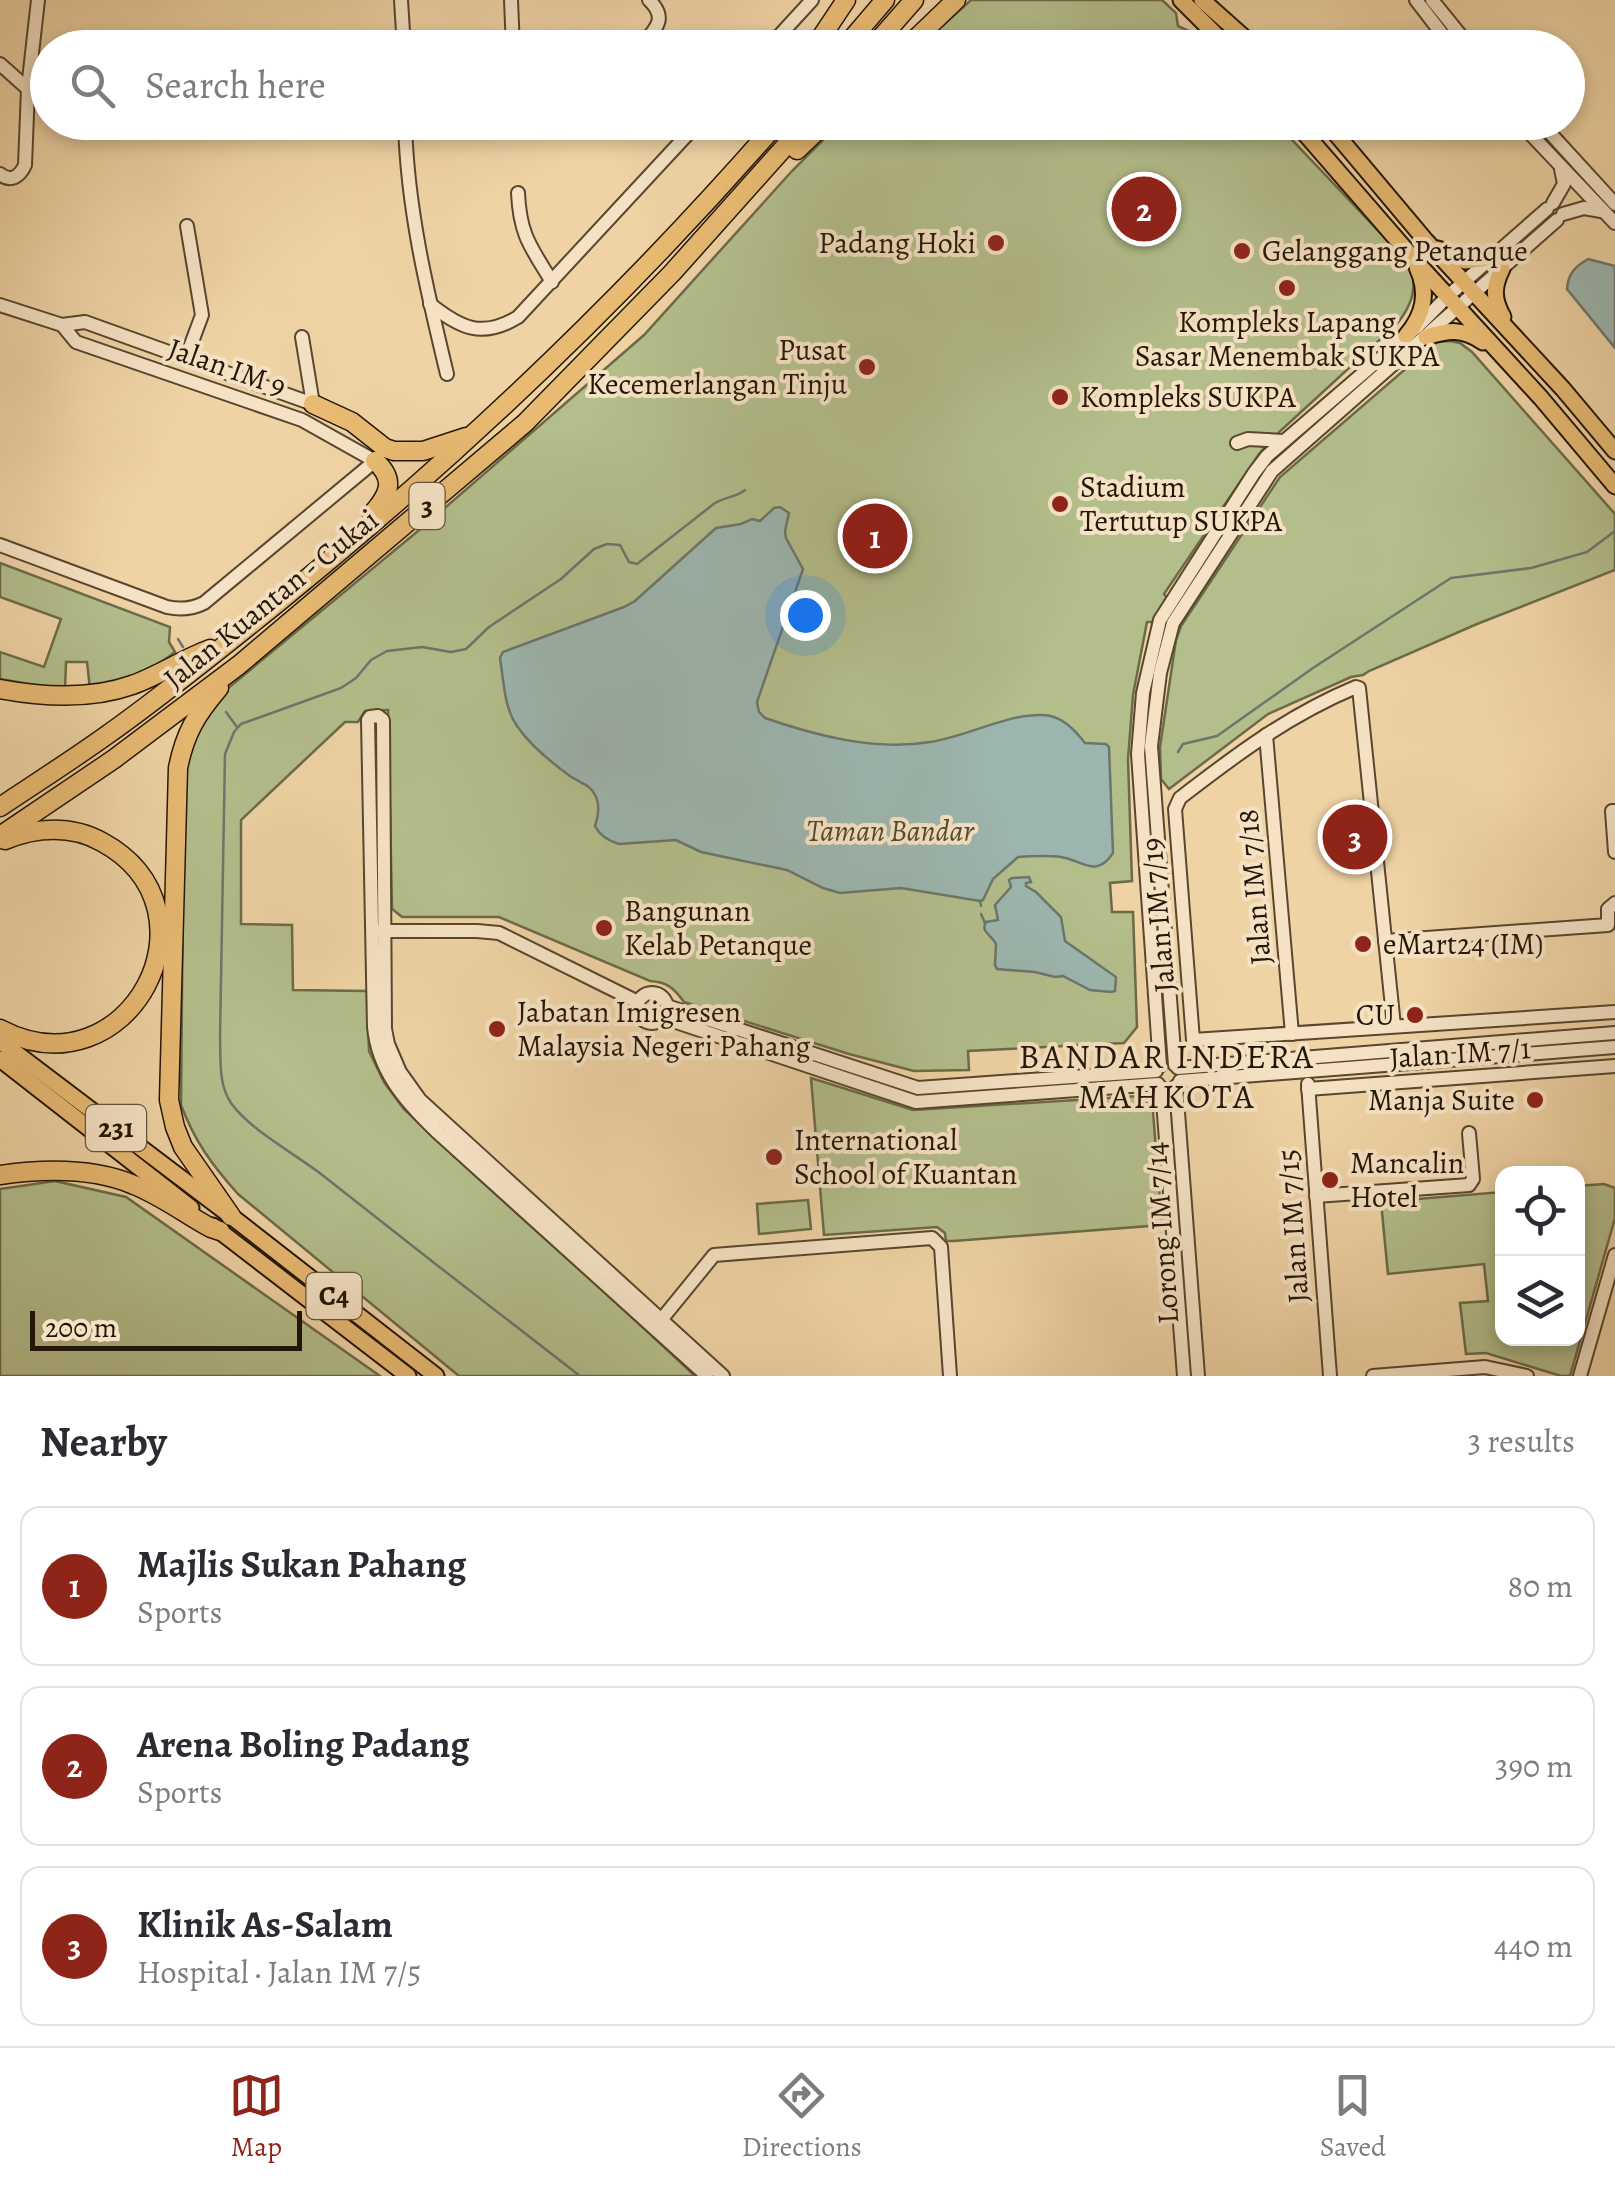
<!DOCTYPE html>
<meta charset="utf-8">
<style>
:root{--surface:#fff;--page:#f7f7f7;--text:#2b2b33;--muted:#7c7c81;--line:#e1e1e2;--accent:#8f2418}
body{margin:0;font-family:Alegreya,serif;background:var(--page);color:var(--text)}
.controls{position:absolute;right:30px;bottom:30px;display:grid;overflow:hidden;border-radius:20px;box-shadow:0 5px 15px #0003}
.controls button{width:90px;height:90px;display:grid;place-items:center;padding:0;border:0;border-bottom:2px solid var(--line);background:var(--surface);color:var(--text);font:50px sans-serif}
.scale{position:absolute;left:30px;bottom:25px;width:272px;box-sizing:border-box;padding-left:10px;border:5px solid #251707;border-top:0;font-size:28px;line-height:35px;white-space:nowrap;color:#251707;-webkit-text-stroke:8px #f5e2c4;paint-order:stroke}
.you{position:absolute;left:805px;top:615px;width:35px;height:35px;margin:-25px;border:8px solid #fff;border-radius:50%;background:#1a73e8;box-shadow:0 0 0 15px #1a73e833}
.badge{display:grid;place-items:center;width:65px;height:65px;border-radius:50%;background:var(--accent);color:#fff;font-size:32px;font-weight:700}
.pin{position:absolute;translate:-50% -50%;border:5px solid #fff;box-shadow:0 2px 10px #0006}
.list{margin:0;padding:0;list-style:none}
h2{display:flex;justify-content:space-between;align-items:center;height:130px;margin:0;padding:0 40px;font-size:42px}
h2 small{font-size:32px;font-weight:400;color:var(--muted)}
.list li{display:grid;grid-template-columns:65px 1fr auto;gap:30px;align-items:center;box-sizing:border-box;height:160px;margin:0 20px 20px;padding:0 20px;border:2px solid var(--line);border-radius:20px}
.list b{display:block;font-size:38px;white-space:nowrap}
.list p{margin:0;font-size:32px;white-space:nowrap;color:var(--muted)}
.list em{font-size:32px;font-style:normal;color:var(--muted)}
.icon{flex:none;width:55px;height:55px;fill:none;stroke:currentColor;stroke-width:2;stroke-linecap:round;stroke-linejoin:round}
.map{position:relative;flex:none;width:1615px;height:1376px;overflow:hidden}
.search{position:absolute;background:var(--surface);box-shadow:0 5px 15px #0003;left:30px;right:30px;top:30px;height:110px;display:flex;align-items:center;gap:25px;box-sizing:border-box;padding:0 35px;border-radius:55px;color:var(--muted);font-size:38px}
.sheet{height:670px;background:var(--surface)}
nav{display:flex;justify-content:space-around;align-items:center;box-sizing:border-box;height:140px;border-top:2px solid var(--line);background:var(--surface);font-size:28px;color:var(--muted)}
nav a{display:grid;justify-items:center;gap:5px}
nav .on{color:var(--accent)}
.map>svg:first-child{display:block}
</style>
<div class="map">
<svg width="1615" height="1376" viewBox="0 0 1615 1376">
<rect width="100%" height="100%" fill="#efd3a5"/>
<filter id="stains"><feTurbulence type="fractalNoise" baseFrequency=".002" numOctaves="4"/><feColorMatrix values="0 0 0 0 .2 0 0 0 0 .09 0 0 0 0 .02 0 0 0 .5 -.17"/></filter>
<radialGradient id="worn" r=".72"><stop offset=".6" stop-color="#630" stop-opacity="0"/><stop offset="1" stop-color="#630" stop-opacity=".3"/></radialGradient>
<g fill="#b3be8b" stroke="#6c6a49" stroke-width="2.5">
<polygon points="971,0 1162,0 1176,13 1178,26 1191,32 1206,47 919,47"/>
<path d="M 840,123 L 1276,123 L 1407,261 C 1420,284 1412,306 1396,325 L 1276,435 L 1259,454 L 1164,594 L 1168,599 L 1153,622 L 1147,622 L 1133,695 L 1128,759 L 1132,881 L 1110,883 L 1112,912 L 1133,912 L 1137,1027 L 1124,1043 L 968,1051 L 969,1070 L 914,1071 L 849,1054 L 684,1002 C 674,988 667,982 650,981 L 499,917 L 402,917 L 392,909 L 388,710 L 365,711 L 358,722 L 345,722 L 241,820 L 241,924 L 292,925 L 293,990 L 367,991 L 369,1051 L 384,1082 L 403,1108 C 498,1199 599,1285 695,1376 L 459,1376 L 238,1194 C 212,1165 195,1142 181,1105 L 184,771 L 197,727 L 221,694 L 424,526 L 644,335 L 792,171 Z"/>
<polygon points="1450,341 1460,343 1472,352 1615,514 1615,570 1477,624 1369,671 1363,675 1351,677 1268,714 1169,789 1161,779 1160,747 1176,640 1181,626 1280,477 1431,347 1437,342"/>
<path d="M 0,563 L 170,627 L 169,642 L 175,652 C 144,676 128,681 90,689 L 87,662 L 66,662 L 65,690 L 0,679 L 0,652 L 44,667 L 61,619 L 0,597 Z"/>
<polygon points="811,1078 913,1110 1140,1096 1151,1105 1153,1112 1162,1225 954,1241 946,1241 945,1233 937,1227 824,1235"/>
<polygon points="55,1181 126,1197 380,1376 0,1376 0,1189"/>
<polygon points="1604,1184 1615,1188 1615,1218 1570,1376 1561,1376 1486,1353 1466,1354 1460,1303 1488,1301 1484,1264 1388,1274 1381,1202 1502,1192 1502,1338 1578,1338 1578,1186"/>
<polygon points="808,1200 811,1229 759,1234 757,1204"/>
</g>
<g fill="#9cb6af" stroke="#6c766c" stroke-width="2.5">
<path d="M 1588,259 L 1615,266 L 1615,348 L 1567,289 C 1568,273 1576,266 1588,259 Z"/>
<path d="M 780,507 L 789,513 L 785,531 L 786,538 L 803,569 L 757,702 L 759,712 L 765,718 C 817,736 875,751 930,742 C 966,737 1006,714 1042,715 C 1061,715 1074,729 1085,743 L 1106,744 L 1109,747 L 1113,853 C 1096,879 1082,860 1061,857 C 1048,855 1032,856 1018,857 L 993,879 L 983,900 L 980,901 L 901,888 L 840,893 L 823,888 L 787,870 L 701,852 L 676,840 L 619,844 C 609,841 600,836 595,826 C 598,817 600,804 595,795 C 591,785 578,782 570,776 C 552,763 530,745 517,726 C 505,709 504,685 501,665 L 500,658 L 503,652 L 624,607 L 635,601 L 716,528 L 741,524 L 752,519 L 760,521 L 774,508 Z"/>
<path d="M 1029,877 L 1031,882 L 1026,883 L 1026,886 L 1036,892 L 1061,917 L 1065,941 L 1116,977 L 1115,991 L 1111,992 L 1090,990 L 1063,976 L 1055,977 L 1035,972 L 997,969 L 995,965 L 996,944 C 992,935 980,932 986,922 L 998,920 L 995,905 L 1011,887 L 1009,880 L 1012,878 Z"/>
</g>
<g fill="none" stroke-linecap="round" stroke-linejoin="round">
<g stroke="#6c766c" stroke-width="2.5">
<polyline points="178,639 183,647"/>
<polyline points="226,712 237,727"/>
<polyline points="1178,752 1183,744 1217,736 1313,668 1451,578 1531,568 1587,552 1615,531"/>
<polyline points="980,901 981,906"/>
<polyline points="981,914 985,923"/>
<path d="M 580,1376 C 493,1309 407,1242 321,1174 C 295,1154 249,1129 231,1103 C 218,1084 221,1059 220,1037 L 225,754 L 234,732 L 241,724 L 341,688 L 356,678 L 371,660 L 387,651 L 422,647 L 451,652 L 466,649 L 489,627 L 561,579 L 594,549 L 607,544 L 620,545 L 629,562 L 637,564 L 715,503 C 725,497 737,497 745,490"/>
</g>
<g stroke="#58462e" stroke-width="16">
<g id="minor">
<polyline points="401,0 404,48"/>
<polyline points="511,0 513,48"/>
<polyline points="1416,0 1453,48"/>
<polyline points="1432,0 1471,48"/>
<path d="M 639,48 C 653,31 670,20 649,0"/>
<polyline points="768,48 812,0"/>
<polyline points="0,64 28,89"/>
<path d="M 405,122 C 407,208 427,291 447,374"/>
<polyline points="517,122 523,129 528,129 541,122"/>
<polyline points="1519,122 1615,223"/>
<polyline points="1540,122 1615,204"/>
<path d="M 0,174 C 11,183 20,176 25,165 L 28,89 L 38,0"/>
<path d="M 518,193 C 520,236 531,247 552,282"/>
<polyline points="1553,203 1564,184 1561,169"/>
<polyline points="1563,214 1584,208 1601,211"/>
<path d="M 430,304 C 460,328 482,339 518,317 L 699,122"/>
<polyline points="0,305 62,325 85,322 313,404 302,337"/>
<polyline points="186,358 202,315 187,226"/>
<polyline points="1237,443 1248,439 1284,441"/>
<path d="M 0,545 L 167,607 C 180,610 192,609 204,603 L 375,461 L 302,420 L 76,342 L 62,325"/>
<polyline points="1266,735 1292,1034"/>
<polyline points="1615,811 1612,811 1615,852"/>
<polyline points="380,931 477,931 499,933 638,1002"/>
<polyline points="1385,941 1608,925 1608,909 1615,903"/>
<circle cx="652" cy="1008" r="15"/>
<polyline points="667,1006 918,1088 1156,1071"/>
<polyline points="664,1018 916,1102 1158,1084"/>
<path d="M 1394,1026 L 1359,688 L 1356,687 C 1289,715 1237,754 1180,798 L 1175,809 L 1193,1040 L 1615,1012"/>
<polyline points="1175,1065 1151,746 1160,673 1173,623 1272,471 1557,220"/>
<polyline points="1160,1066 1138,754 1143,693 1160,620 1254,473 1267,456 1418,326 1448,296 1547,209"/>
<polyline points="1178,1068 1615,1033"/>
<polyline points="1180,1081 1615,1047"/>
<polyline points="1308,1084 1330,1376"/>
<polyline points="1176,1086 1198,1376"/>
<polyline points="1162,1088 1184,1376"/>
<polyline points="1308,1089 1615,1066"/>
<polyline points="1316,1196 1469,1185 1473,1179 1469,1133"/>
<polyline points="661,1320 714,1255 932,1238 941,1247 950,1376"/>
<path d="M 707,1376 L 436,1131 C 406,1102 378,1071 374,1027 L 368,720 L 370,717 L 378,716 L 383,720 L 385,1029 L 388,1044 L 400,1072 L 420,1100 L 723,1376"/>
<polyline points="1373,1376 1485,1367 1527,1376"/>
<polyline points="1580,1376 1615,1255"/>
</g>
</g>
<g stroke="#251707" stroke-width="19">
<g id="major">
<polyline points="1181,0 1229,48"/>
<polyline points="1202,0 1256,48"/>
<polyline points="1295,122 1419,265 1541,398 1615,486"/>
<polyline points="1326,122 1426,241 1563,389 1615,451"/>
<polyline points="1438,249 1465,261 1493,257"/>
<path d="M 1502,269 C 1493,287 1493,299 1503,317"/>
<path d="M 1406,336 C 1424,315 1429,293 1417,267"/>
<path d="M 1426,337 C 1449,330 1462,328 1483,342"/>
<polyline points="0,1041 231,1216 436,1376"/>
<polyline points="0,1059 191,1208"/>
<polyline points="213,1226 408,1376"/>
</g>
</g>
<g stroke="#251707" stroke-width="21">
<g id="highway">
<polyline points="814,48 846,0"/>
<polyline points="844,48 885,0"/>
<polyline points="872,48 914,0"/>
<polyline points="906,48 956,0"/>
<polyline points="797,150 826,122"/>
<polyline points="313,404 352,422 385,448 394,451 423,451 466,437"/>
<path d="M 372,514 C 388,496 397,480 375,461"/>
<path d="M 219,688 C 196,715 185,733 178,768 L 169,1100 L 175,1127 L 183,1147 L 231,1216"/>
<path d="M 0,689 C 43,697 90,700 132,685 C 158,676 183,659 210,649"/>
<path d="M 0,807 C 36,783 72,760 107,735 C 165,694 220,649 275,605 C 456,458 625,298 778,122"/>
<polyline points="0,836 114,759 239,665 525,423 672,273 807,122"/>
<path d="M 0,1029 C 128,1096 227,910 102,842 C 72,825 36,827 5,840"/>
<path d="M 0,1175 C 42,1169 94,1168 134,1185 C 162,1196 185,1214 211,1228 L 220,1231"/>
</g>
</g>
<use href="#minor" stroke="#f5e2c4" stroke-width="12"/>
<use href="#major" stroke="#e8ba72" stroke-width="15"/>
<use href="#highway" stroke="#e8ba72" stroke-width="18"/>
</g>
<g fill="#8f2418" stroke="#f5e2c4" stroke-width="4">
<circle cx="996" cy="243" r="10"/>
<circle cx="1242" cy="251" r="10"/>
<circle cx="1287" cy="288" r="10"/>
<circle cx="867" cy="367" r="10"/>
<circle cx="1060" cy="397" r="10"/>
<circle cx="1060" cy="504" r="10"/>
<circle cx="604" cy="928" r="10"/>
<circle cx="1363" cy="944" r="10"/>
<circle cx="1415" cy="1015" r="10"/>
<circle cx="497" cy="1029" r="10"/>
<circle cx="1535" cy="1100" r="10"/>
<circle cx="774" cy="1157" r="10"/>
<circle cx="1330" cy="1180" r="10"/>
</g>
<g text-anchor="middle" dominant-baseline="central" stroke-width="8" stroke-linejoin="round" paint-order="stroke">
<g fill="#f5e2c4" stroke="#635440" stroke-width="2.5">
<rect x="409.5" y="483" width="35" height="46" rx="8"/>
<rect x="86" y="1105" width="60" height="46" rx="8"/>
<rect x="306.5" y="1273" width="55" height="46" rx="8"/>
</g>
<g font-size="28" font-weight="bold" fill="#251707">
<text x="427" y="506">3</text>
<text x="116" y="1128">231</text>
<text x="334" y="1296">C4</text>
</g>
<g font-size="30" fill="#251707" stroke="#f5e2c4" text-anchor="start">
<text x="976" y="243" text-anchor="end">Padang Hoki</text>
<text x="1262" y="251">Gelanggang Petanque</text>
<text x="1287" y="322" text-anchor="middle">Kompleks Lapang<tspan x="1287" dy="34">Sasar Menembak SUKPA</tspan></text>
<text x="847" y="350" text-anchor="end">Pusat<tspan x="847" dy="34">Kecemerlangan Tinju</tspan></text>
<text x="1080" y="397">Kompleks SUKPA</text>
<text x="1080" y="487">Stadium<tspan x="1080" dy="34">Tertutup SUKPA</tspan></text>
<text x="624" y="911">Bangunan<tspan x="624" dy="34">Kelab Petanque</tspan></text>
<text x="1383" y="944">eMart24 (IM)</text>
<text x="517" y="1012">Jabatan Imigresen<tspan x="517" dy="34">Malaysia Negeri Pahang</tspan></text>
<text x="1395" y="1015" text-anchor="end">CU</text>
<text x="1515" y="1100" text-anchor="end">Manja Suite</text>
<text x="794" y="1140">International<tspan x="794" dy="34">School of Kuantan</tspan></text>
<text x="1350" y="1163">Mancalin<tspan x="1350" dy="34">Hotel</tspan></text>
</g>
<g font-size="30" fill="#251707" stroke="#f5e2c4">
<text transform="translate(227 367) rotate(19)">Jalan IM 9</text>
<text transform="translate(271 599) rotate(-39)">Jalan Kuantan - Cukai</text>
<text transform="translate(1254 887) rotate(-95)">Jalan IM 7/18</text>
<text transform="translate(1158 915) rotate(-95)">Jalan IM 7/19</text>
<text transform="translate(1460 1053) rotate(-4)">Jalan IM 7/1</text>
<text transform="translate(1293 1226) rotate(-94)">Jalan IM 7/15</text>
<text transform="translate(1162 1233) rotate(-94)">Lorong IM 7/14</text>
</g>
<g font-size="30" font-style="italic" fill="#50492f" stroke="#f5e2c4">
<text x="890" y="831">Taman Bandar</text>
</g>
<g font-size="35" letter-spacing="2.5" fill="#251707" stroke="#f5e2c4">
<text x="1167" y="1056">BANDAR INDERA<tspan x="1167" dy="40">MAHKOTA</tspan></text>
</g>
</g>
<rect width="100%" height="100%" filter="url(#stains)"/>
<rect width="100%" height="100%" fill="url(#worn)"/>
</svg>
<div class="controls">
<button><svg class="icon" aria-label="locate" viewBox="0 0 24 24"><circle cx="12" cy="12" r="6"/><path d="M12 2v4M12 18v4M2 12h4M18 12h4"/></svg></button>
<button><svg class="icon" aria-label="layers" viewBox="0 0 24 24"><path d="M12 4l9 5-9 5-9-5zM3 14l9 5 9-5"/></svg></button>
</div>
<div class="scale">200 m</div>
<div class="you"></div>
<div class="pin badge" style="left:875px;top:536px">1</div>
<div class="pin badge" style="left:1144px;top:209px">2</div>
<div class="pin badge" style="left:1355px;top:837px">3</div>
<div class="search"><svg class="icon" aria-label="search" viewBox="0 0 24 24"><circle cx="10" cy="10" r="6"/><path d="M15 15l6 6"/></svg>Search here</div>
</div>
<section class="sheet">
<h2>Nearby<small>3 results</small></h2>
<ul class="list">
<li><span class="badge">1</span><div><b>Majlis Sukan Pahang</b><p>Sports</p></div><em>80 m</em></li>
<li><span class="badge">2</span><div><b>Arena Boling Padang</b><p>Sports</p></div><em>390 m</em></li>
<li><span class="badge">3</span><div><b>Klinik As-Salam</b><p>Hospital · Jalan IM 7/5</p></div><em>440 m</em></li>
</ul>
</section>
<nav>
<a class="on"><svg class="icon" aria-label="map" viewBox="0 0 24 24"><path d="M3 6l6-2 6 2 6-2v14l-6 2-6-2-6 2zM9 4v14M15 6v14"/></svg>Map</a>
<a><svg class="icon" aria-label="directions" viewBox="0 0 24 24"><path d="M12 3l9 9-9 9-9-9zM9 14v-3h6M13 9l2 2-2 2"/></svg>Directions</a>
<a><svg class="icon" aria-label="saved" viewBox="0 0 24 24"><path d="M7 4h10v16l-5-4-5 4z"/></svg>Saved</a>
</nav>
